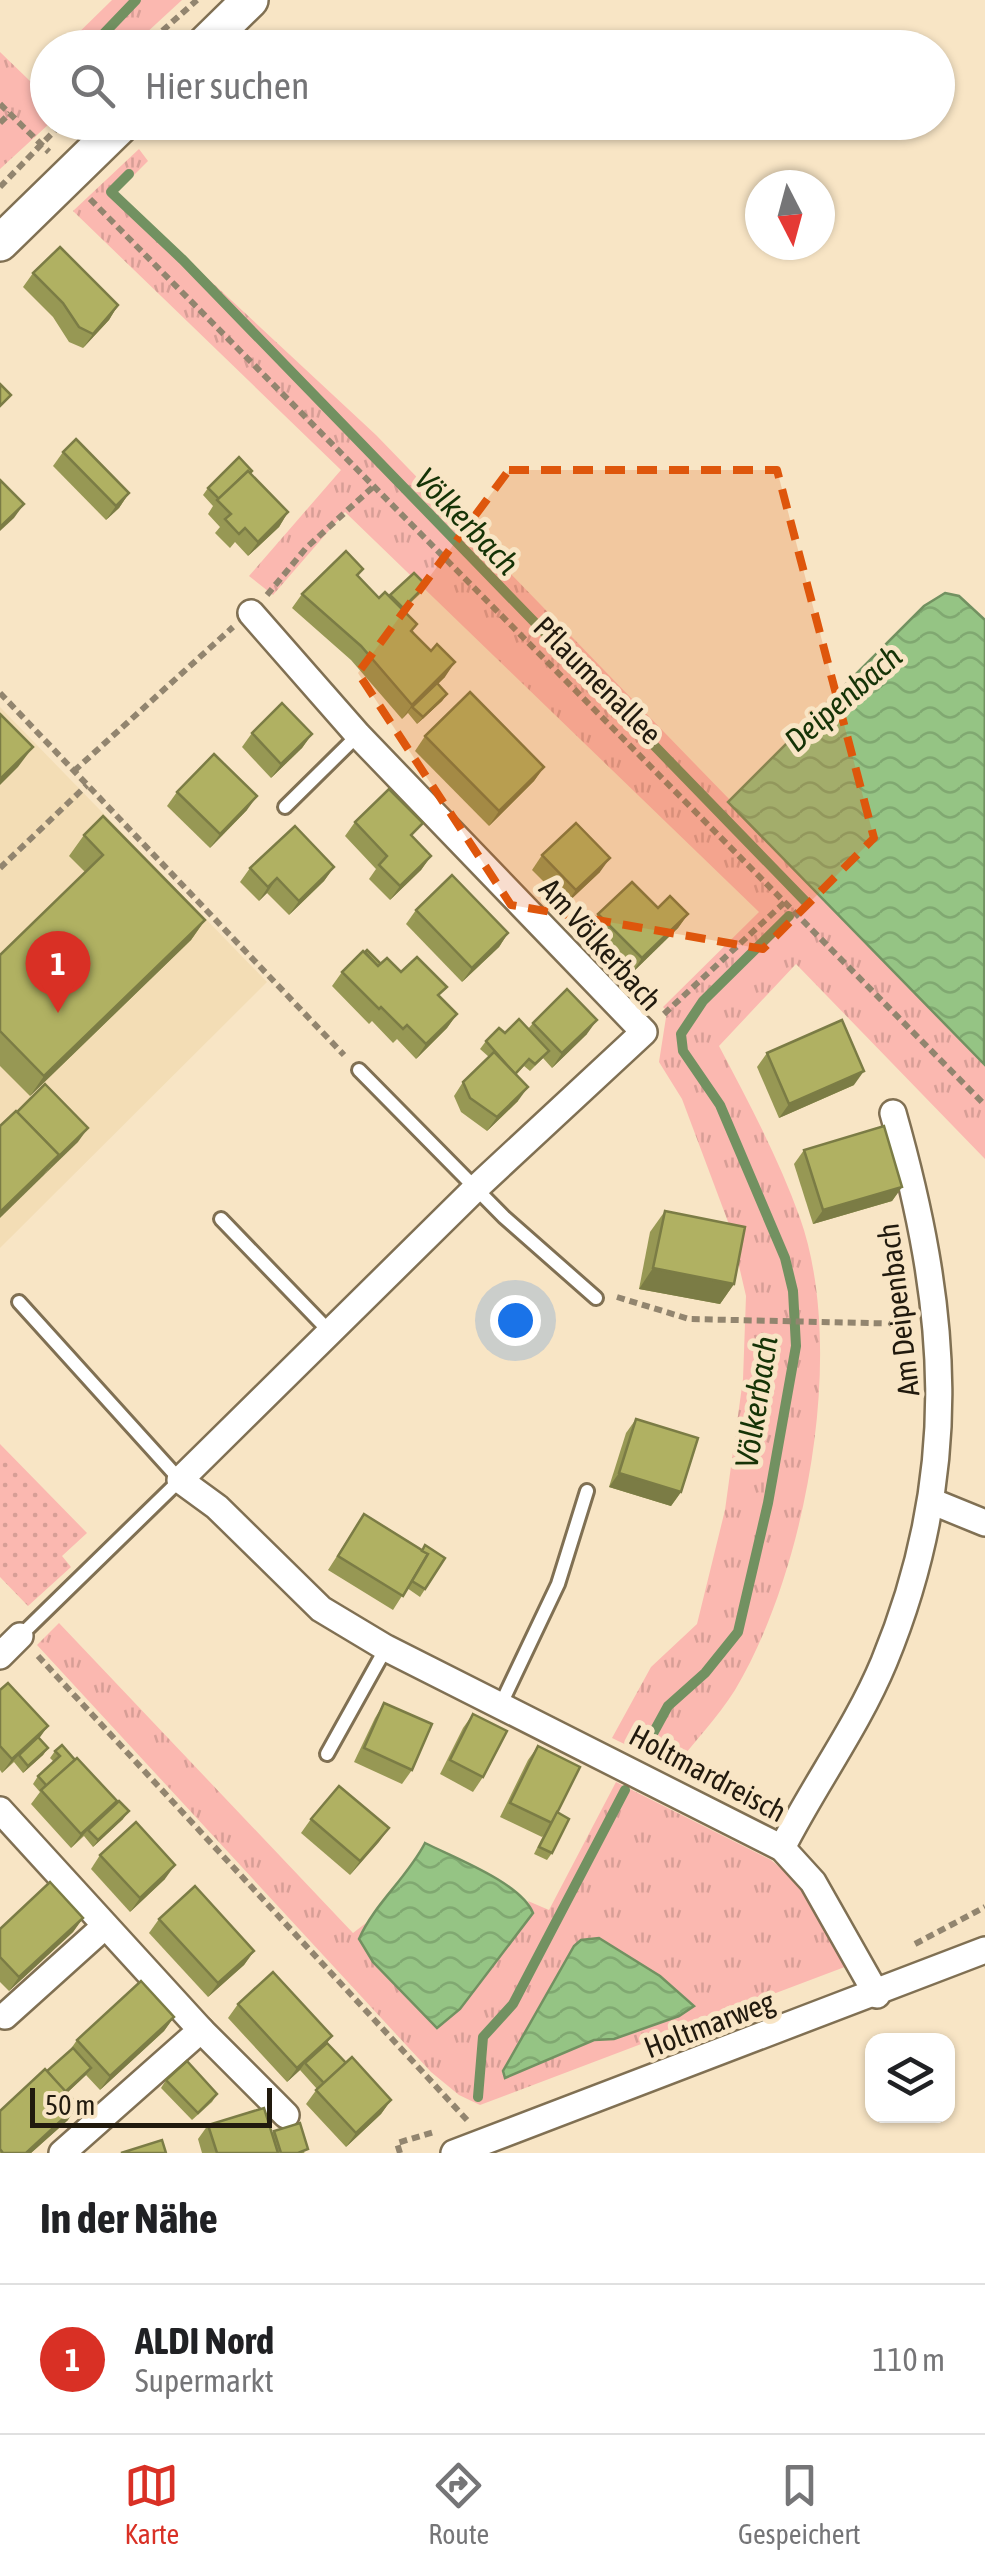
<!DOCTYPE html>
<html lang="de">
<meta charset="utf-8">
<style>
:root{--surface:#fff;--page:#f2f2f2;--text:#202124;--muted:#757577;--line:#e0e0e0;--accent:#d93025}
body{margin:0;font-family:"Asap Condensed",sans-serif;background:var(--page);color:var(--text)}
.controls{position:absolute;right:30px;bottom:30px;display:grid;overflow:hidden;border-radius:20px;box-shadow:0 2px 8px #0004}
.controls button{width:90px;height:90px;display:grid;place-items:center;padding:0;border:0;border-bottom:2px solid var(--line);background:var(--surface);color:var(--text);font:50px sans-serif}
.compass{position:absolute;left:745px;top:170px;width:90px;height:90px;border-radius:50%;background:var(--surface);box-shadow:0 2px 8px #0004;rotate:174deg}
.scale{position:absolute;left:30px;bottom:25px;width:242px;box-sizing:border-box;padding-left:10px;border:5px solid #211a0e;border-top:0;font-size:28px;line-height:35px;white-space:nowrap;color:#211a0e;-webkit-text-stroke:8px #f8e5c5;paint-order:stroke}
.you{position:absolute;left:515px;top:1320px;width:35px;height:35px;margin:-25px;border:8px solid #fff;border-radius:50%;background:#1a73e8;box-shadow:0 0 0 15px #1a73e833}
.badge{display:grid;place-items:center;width:65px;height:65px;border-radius:50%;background:var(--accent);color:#fff;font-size:32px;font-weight:700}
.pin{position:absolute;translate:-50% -82px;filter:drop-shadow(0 2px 5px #0008)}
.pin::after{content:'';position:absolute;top:52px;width:35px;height:30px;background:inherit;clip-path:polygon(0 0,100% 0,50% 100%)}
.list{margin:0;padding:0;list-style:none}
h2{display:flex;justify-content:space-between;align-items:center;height:130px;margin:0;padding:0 40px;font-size:42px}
h2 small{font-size:32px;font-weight:400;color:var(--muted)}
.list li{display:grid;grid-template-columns:65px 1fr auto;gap:30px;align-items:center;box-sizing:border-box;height:150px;padding:0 40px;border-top:2px solid var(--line)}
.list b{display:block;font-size:38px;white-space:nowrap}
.list p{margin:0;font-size:32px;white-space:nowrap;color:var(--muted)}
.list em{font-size:32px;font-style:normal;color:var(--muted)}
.icon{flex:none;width:55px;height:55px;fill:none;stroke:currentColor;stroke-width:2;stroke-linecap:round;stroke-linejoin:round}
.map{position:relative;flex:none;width:985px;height:2153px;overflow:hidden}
.search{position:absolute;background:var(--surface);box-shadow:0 2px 8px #0004;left:30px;right:30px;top:30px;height:110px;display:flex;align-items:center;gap:25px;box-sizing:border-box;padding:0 35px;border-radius:55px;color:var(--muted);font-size:38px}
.sheet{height:280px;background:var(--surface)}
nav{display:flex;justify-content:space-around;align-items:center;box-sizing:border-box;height:140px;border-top:2px solid var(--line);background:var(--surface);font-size:28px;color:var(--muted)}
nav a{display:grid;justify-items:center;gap:5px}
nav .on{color:var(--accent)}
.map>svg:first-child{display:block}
</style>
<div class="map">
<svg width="985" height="2153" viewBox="0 0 985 2153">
<defs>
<pattern id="grass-tufts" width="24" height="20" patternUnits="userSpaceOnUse" patternTransform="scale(2.5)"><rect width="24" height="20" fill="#fbb8b0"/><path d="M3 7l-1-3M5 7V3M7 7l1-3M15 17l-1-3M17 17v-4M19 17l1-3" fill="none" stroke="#d79e96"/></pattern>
<pattern id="park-dots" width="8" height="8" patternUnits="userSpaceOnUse" patternTransform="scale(2.5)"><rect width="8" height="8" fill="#fbb8b0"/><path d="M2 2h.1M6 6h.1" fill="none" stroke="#d79e96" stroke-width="1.8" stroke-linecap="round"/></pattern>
<pattern id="water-waves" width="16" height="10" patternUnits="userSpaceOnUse" patternTransform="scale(2.5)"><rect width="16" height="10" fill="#95c484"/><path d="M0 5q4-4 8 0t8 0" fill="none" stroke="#80a871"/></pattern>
</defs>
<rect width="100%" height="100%" fill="#f8e5c5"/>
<polygon fill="#f3ddb5" points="0,707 267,982 0,1248"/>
<g fill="url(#grass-tufts)" fill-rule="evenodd">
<polygon points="112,0 182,0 131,47 64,47"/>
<polygon points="0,52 30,81 47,64 50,123 0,169"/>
<path d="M 139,149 L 148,161 L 116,193 L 376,435 L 985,1063 L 985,1159 L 796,964 L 719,1046 C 748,1101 779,1159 800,1218 C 847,1351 806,1571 735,1690 C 718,1717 694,1742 674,1768 L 612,1738 L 651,1667 L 697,1624 L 725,1510 L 743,1379 L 746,1296 L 730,1227 L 682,1099 L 659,1062 L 667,1011 L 663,1007 L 759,912 L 345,512 L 273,595 L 249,576 L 341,470 L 73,211 Z"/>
<path d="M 59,1623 L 353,1933 L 366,1923 L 359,1939 L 373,1962 L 437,2027 L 533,1914 L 528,1901 L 549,1910 L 616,1782 L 771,1860 L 801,1885 L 850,1965 L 480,2105 L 459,2095 L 431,2072 L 37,1645 ZM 599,1938 L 660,1976 L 693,2005 L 679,2016 L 614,2039 L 594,2040 L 502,2074 L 574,1946 L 582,1940 Z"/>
</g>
<polygon fill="url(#park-dots)" points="0,1444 87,1533 62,1556 71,1567 28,1606 0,1577"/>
<g fill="url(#water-waves)" stroke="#729161" stroke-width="2.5">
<polygon points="945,593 959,596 985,620 984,1064 728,802 924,606"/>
<path d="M 425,1843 C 455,1858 521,1883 533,1913 L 460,2009 L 437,2028 L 373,1962 L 359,1939 C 374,1904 407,1878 425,1843 Z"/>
<polygon points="599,1938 660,1976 694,2006 679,2016 614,2039 594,2040 505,2078 503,2071 574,1946 581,1940"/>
</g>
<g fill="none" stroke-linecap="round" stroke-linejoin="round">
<g stroke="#729161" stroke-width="10">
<polyline points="90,48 136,0"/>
<polyline points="43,96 48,92"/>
<polyline points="129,174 111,192 183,260 806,902"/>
<polyline points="645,1748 668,1706 705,1673 738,1632 768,1503 796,1346 793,1291 785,1258 720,1105 683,1051 681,1034 703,1001 789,916"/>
<polyline points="478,2097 483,2037 513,2004 625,1790"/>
</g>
<g stroke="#807053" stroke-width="18">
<g id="lane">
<polyline points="285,807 358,735"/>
<polyline points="359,1070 504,1217 596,1298"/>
<polyline points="221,1219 331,1333"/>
<polyline points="19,1302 180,1480 20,1636"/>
<polyline points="501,1704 558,1584 587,1491"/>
<polyline points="327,1754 386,1648"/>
</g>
</g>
<g stroke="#807053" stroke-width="30">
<g id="street">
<polyline points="251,613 358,735 644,1032 476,1188 180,1480 217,1507 321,1609 386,1648 782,1848 813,1882 877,1995"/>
<polyline points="931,1501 985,1523"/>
<polyline points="0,1656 20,1636"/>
<polyline points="0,1810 201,2030 62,2153"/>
<path d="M 782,1848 C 814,1785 857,1727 884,1662 C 963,1471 948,1307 893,1113"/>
<polyline points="5,2016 105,1926"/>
<polyline points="201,2030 286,2115"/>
<polyline points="454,2153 985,1950"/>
</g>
</g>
<g stroke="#807053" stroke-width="40">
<g id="secondary">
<polyline points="201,48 250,0"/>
<polyline points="0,243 124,122"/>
</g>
</g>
<g stroke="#92856f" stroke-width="6" stroke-dasharray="8 5" stroke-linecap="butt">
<polyline points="143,48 197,0"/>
<polyline points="0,104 49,152"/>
<polyline points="0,123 10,113"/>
<polyline points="0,187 63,122"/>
<polyline points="90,199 985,1105"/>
<polyline points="267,595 306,548 374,486"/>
<polyline points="0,693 344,1055"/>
<polyline points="74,771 233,627"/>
<polyline points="0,868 87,785"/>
<polyline points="664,1014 786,901"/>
<polyline points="617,1297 689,1319 911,1324"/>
<polyline points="38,1656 467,2120"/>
<polyline points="915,1944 985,1907"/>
<polyline points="400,2153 397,2143 434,2132"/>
</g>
<use href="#lane" stroke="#fff" stroke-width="12"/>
<use href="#street" stroke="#fff" stroke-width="25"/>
<use href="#secondary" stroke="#fff" stroke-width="35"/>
</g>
<g fill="#979854">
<polygon points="33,273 118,305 109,320 83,348 69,342 53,317 23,287"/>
<polygon points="63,452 129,493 119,508 106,520 53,466"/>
<polygon points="250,473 288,512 279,527 248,556 235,542 230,548 215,533 220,527 208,514 213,506 203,495 208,488"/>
<polygon points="363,569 358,576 379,598 421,593 403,610 413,631 445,677 438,684 447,694 442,701 417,724 408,713 402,719 351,660 292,608 302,594"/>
<polygon points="252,733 312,734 302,748 271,778 242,747"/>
<polygon points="425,736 544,767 534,781 489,826 415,751"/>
<polygon points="177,792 247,810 210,848 167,806"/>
<polygon points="355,822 413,837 431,856 421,870 390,900 369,879 376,869 345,836"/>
<polygon points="84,835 205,920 191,940 30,1096 0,1066 0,955 85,872 69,856"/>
<polygon points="542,855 600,872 566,904 532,870"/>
<polygon points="334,867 324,881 289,915 267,893 259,901 240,882 250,868"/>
<polygon points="658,908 688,914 678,928 632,973 589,928 598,914"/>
<polygon points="416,910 508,933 499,947 462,982 406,924"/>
<polygon points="381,964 401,972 440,996 457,1014 447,1028 416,1059 397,1039 393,1043 372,1021 369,1024 332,986 342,972"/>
<polygon points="533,1023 587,1034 552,1068 543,1058 530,1071 524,1066 516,1075 518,1101 487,1131 461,1112 454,1096 463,1082 489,1057 480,1049 486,1041 505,1033 528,1029"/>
<polygon points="767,1053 854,1085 779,1118 757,1067"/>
<polygon points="804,1150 902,1187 892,1201 813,1224 794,1164"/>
<polygon points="665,1211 734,1284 720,1304 639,1289 650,1232"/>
<polygon points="636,1419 681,1492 671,1506 609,1487 626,1433"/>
<polygon points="364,1514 422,1550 445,1558 420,1597 407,1588 393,1610 328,1570"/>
<polygon points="0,1690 48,1748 43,1755 23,1773 14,1762 2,1773 0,1770"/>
<polygon points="384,1703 412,1770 402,1784 354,1762 375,1718"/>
<polygon points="473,1714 483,1777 473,1792 440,1774 463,1728"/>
<polygon points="538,1746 557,1812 552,1853 547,1860 534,1854 543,1836 542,1837 500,1817 528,1760"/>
<polygon points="55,1751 123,1819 93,1847 84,1836 71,1848 31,1804 40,1792 33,1784 38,1776 54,1762 50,1758"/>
<polygon points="311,1819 389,1828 350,1875 301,1833"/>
<polygon points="100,1855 165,1879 130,1912 91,1869"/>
<polygon points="83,1918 73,1932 9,1991 0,1982 0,1929"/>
<polygon points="159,1919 254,1951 244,1965 208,1997 149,1933"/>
<polygon points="238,2004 327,2043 346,2063 391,2100 381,2114 346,2147 306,2104 317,2089 300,2070 287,2082 228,2018"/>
<polygon points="174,2017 164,2031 100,2090 86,2075 67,2093 68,2120 31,2153 0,2153 0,2111 68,2053 77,2040"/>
<polygon points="166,2080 217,2094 212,2102 192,2120 161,2088"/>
<polygon points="208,2125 272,2134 274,2131 305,2153 202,2153 198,2139"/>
</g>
<g fill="#7b7c45">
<polygon points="118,305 109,320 83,348 93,334"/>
<polygon points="129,493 119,508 106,520 116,506"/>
<polygon points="24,504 14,518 0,531 0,527"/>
<polygon points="288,512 279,527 248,556 258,542"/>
<polygon points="455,662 445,677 413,708 412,707 402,719 412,705"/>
<polygon points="447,694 442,701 417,724 423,717"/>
<polygon points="312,734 302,748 271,778 281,764"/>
<polygon points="33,747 18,767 0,785 0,779"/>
<polygon points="544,767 534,781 489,826 499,811"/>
<polygon points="257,796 247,810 210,848 220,834"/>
<polygon points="431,856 421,870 390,900 400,886"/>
<polygon points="610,858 600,872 566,904 576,890"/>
<polygon points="334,867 324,881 289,915 299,901"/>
<polygon points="277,878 267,893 259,901 268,887"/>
<polygon points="688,914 678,928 632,973 642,958"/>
<polygon points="205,920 191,940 30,1096 44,1076"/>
<polygon points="508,933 499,947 462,982 472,968"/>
<polygon points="457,1014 447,1028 416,1059 426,1044"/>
<polygon points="597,1020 587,1034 552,1068 562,1053"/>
<polygon points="864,1071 854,1085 779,1118 789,1104"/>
<polygon points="528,1087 518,1101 487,1131 497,1117"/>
<polygon points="88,1128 78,1142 44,1175 54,1161"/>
<polygon points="59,1155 44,1175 0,1218 0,1212"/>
<polygon points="902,1187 892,1201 813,1224 823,1210"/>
<polygon points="653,1268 734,1284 720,1304 639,1289"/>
<polygon points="619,1473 681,1492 671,1506 609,1487"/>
<polygon points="48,1726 38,1740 19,1755 2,1773 12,1759"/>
<polygon points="48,1748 43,1755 23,1773 28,1766"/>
<polygon points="117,1801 107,1815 88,1830 71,1848 81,1834"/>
<polygon points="129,1811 123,1819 93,1847 98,1840"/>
<polygon points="389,1828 379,1842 350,1875 360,1861"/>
<polygon points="175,1865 165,1879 130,1912 140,1898"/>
<polygon points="83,1918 73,1932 9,1991 19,1977"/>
<polygon points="254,1951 244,1965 208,1997 218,1983"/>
<polygon points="174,2017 164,2031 100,2090 110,2076"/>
<polygon points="332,2036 322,2050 305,2063 300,2070 287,2082 297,2068"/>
<polygon points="91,2068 86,2075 54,2105 59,2098"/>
<polygon points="391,2100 381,2114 346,2147 356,2133"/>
<polygon points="78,2105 68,2120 31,2153 26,2153"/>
</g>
<g fill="#b0b162" stroke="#7b7c45" stroke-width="2.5">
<polygon points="60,247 118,305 93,334 79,327 63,303 33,273"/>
<polygon points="0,384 11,395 0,406"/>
<polygon points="76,439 129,493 116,506 63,452"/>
<polygon points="239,457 252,471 250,473 248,471 219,499 208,488"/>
<polygon points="248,471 288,512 258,542 245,528 239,534 225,519 231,514 217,500"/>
<polygon points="0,480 24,504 0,527"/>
<polygon points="346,551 363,569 357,575 379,598 385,592 417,624 411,631 431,651 437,644 455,662 412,705 361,646 302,594"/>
<polygon points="414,573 426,585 403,608 390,595"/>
<polygon points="437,683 447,694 423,717 412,707"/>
<polygon points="470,692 544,767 499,811 425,736"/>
<polygon points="282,703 312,734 281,764 252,733"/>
<polygon points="0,714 33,747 0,779"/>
<polygon points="214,754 257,796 220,834 177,792"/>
<polygon points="389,789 423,823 411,835 431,856 400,886 379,865 387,856 355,822"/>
<polygon points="103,816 205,920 44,1076 0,1031 0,955 103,855 84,835"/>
<polygon points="576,823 610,858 576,890 542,855"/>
<polygon points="295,826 334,867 299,901 277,878 268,887 250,868"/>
<polygon points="452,875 508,933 472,968 416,910"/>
<polygon points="632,882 658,908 670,896 688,914 642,958 598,914"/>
<polygon points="367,950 381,964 378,966 365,952"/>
<polygon points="363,951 378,966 387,958 401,972 417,957 447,987 438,995 457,1014 426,1044 407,1025 403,1029 381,1007 379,1009 342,972"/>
<polygon points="567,989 597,1020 562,1053 533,1023"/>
<polygon points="519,1019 549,1051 535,1064 529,1059 515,1074 486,1041 499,1028 505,1033"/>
<polygon points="842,1020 864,1071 789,1104 767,1053"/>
<polygon points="494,1052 528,1087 497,1117 470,1098 463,1082"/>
<polygon points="45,1084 88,1128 54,1161 59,1155 17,1112"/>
<polygon points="16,1111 59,1155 0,1212 0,1126"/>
<polygon points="884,1126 902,1187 823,1210 804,1150"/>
<polygon points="665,1211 745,1227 734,1284 653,1268"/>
<polygon points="636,1419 698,1438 681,1492 619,1473"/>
<polygon points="364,1514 428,1554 403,1596 338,1556"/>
<polygon points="425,1545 445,1558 425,1589 412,1581 428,1554 422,1551"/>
<polygon points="8,1683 48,1726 12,1759 0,1746 0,1690"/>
<polygon points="384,1703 432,1724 412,1770 364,1748"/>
<polygon points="473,1714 507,1731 483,1777 450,1760"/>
<polygon points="38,1737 48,1748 28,1766 19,1755"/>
<polygon points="62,1745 75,1760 47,1786 38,1776 60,1756 55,1751"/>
<polygon points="538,1746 580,1767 552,1823 510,1803"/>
<polygon points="77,1758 117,1801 81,1834 41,1790"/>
<polygon points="339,1786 389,1828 360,1861 311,1819"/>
<polygon points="119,1801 129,1811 98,1840 88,1830"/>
<polygon points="557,1812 569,1819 552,1853 539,1847"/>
<polygon points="136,1822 175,1865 140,1898 100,1855"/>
<polygon points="50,1882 83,1918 19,1977 0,1957 0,1929"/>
<polygon points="195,1886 254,1951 218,1983 159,1919"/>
<polygon points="273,1972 332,2036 297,2068 238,2004"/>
<polygon points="141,1981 174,2017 110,2076 77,2040"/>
<polygon points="327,2043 346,2063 324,2083 305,2063"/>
<polygon points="73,2048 91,2068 65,2092 47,2071"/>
<polygon points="352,2057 391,2100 356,2133 316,2090"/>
<polygon points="187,2061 217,2094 198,2113 166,2080"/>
<polygon points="45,2069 78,2105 26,2153 3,2153 0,2149 0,2111"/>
<polygon points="264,2108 278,2153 217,2153 208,2125"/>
<polygon points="300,2123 308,2149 298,2153 281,2153 274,2131"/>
<polygon points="162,2140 166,2153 121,2153"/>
</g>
<path fill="#de560c" fill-opacity="0.2" stroke="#de560c" stroke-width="8" stroke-dasharray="20 12" stroke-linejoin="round" d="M 509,470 L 777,470 L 874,838 L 763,949 L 511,905 L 358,673 Z"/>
<g text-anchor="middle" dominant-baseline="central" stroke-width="10" stroke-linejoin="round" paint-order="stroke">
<g font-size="30" fill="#211a0e" stroke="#f8e5c5">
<text transform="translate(598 680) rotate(45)">Pflaumenallee</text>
<text transform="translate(601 944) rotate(48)">Am Völkerbach</text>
<text transform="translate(898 1310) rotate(-97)">Am Deipenbach</text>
<text transform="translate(708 1773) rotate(28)">Holtmardreisch</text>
<text transform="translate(709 2024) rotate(-21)">Holtmarweg</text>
</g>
<g font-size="32" font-style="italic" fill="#153306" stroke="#f8e5c5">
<text transform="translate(467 521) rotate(46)">Völkerbach</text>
<text transform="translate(843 698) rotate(-41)">Deipenbach</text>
<text transform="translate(756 1402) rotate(-81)">Völkerbach</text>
</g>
</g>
</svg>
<div class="controls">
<button><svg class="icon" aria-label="layers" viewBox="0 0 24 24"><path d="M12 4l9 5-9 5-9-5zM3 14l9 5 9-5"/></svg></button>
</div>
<svg class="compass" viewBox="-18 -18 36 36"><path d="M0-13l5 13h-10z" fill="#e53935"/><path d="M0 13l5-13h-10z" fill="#757577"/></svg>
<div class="scale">50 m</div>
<div class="you"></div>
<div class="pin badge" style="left:58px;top:1013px">1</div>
<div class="search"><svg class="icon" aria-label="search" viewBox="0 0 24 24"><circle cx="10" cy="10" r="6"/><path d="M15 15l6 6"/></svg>Hier suchen</div>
</div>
<section class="sheet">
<h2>In der Nähe<small></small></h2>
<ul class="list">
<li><span class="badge">1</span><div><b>ALDI Nord</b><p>Supermarkt</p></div><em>110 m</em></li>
</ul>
</section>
<nav>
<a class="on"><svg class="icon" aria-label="map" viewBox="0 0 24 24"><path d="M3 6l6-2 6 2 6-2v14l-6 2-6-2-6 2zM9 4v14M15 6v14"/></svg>Karte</a>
<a><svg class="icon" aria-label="directions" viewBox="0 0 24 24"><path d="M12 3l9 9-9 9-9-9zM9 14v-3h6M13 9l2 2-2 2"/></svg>Route</a>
<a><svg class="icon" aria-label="saved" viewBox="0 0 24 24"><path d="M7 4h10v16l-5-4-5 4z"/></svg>Gespeichert</a>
</nav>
